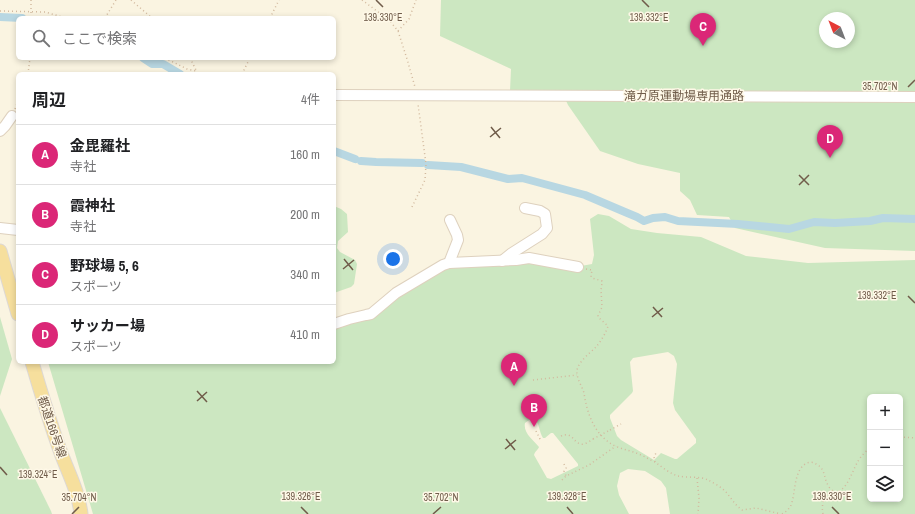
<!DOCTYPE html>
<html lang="ja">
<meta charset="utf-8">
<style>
:root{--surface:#fff;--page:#f6f6f6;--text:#202124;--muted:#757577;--line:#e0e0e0;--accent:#db2777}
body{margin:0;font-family:"Archivo Narrow","Noto Sans JP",sans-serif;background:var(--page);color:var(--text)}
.controls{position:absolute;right:12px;bottom:12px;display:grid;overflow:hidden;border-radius:6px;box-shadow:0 2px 6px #0003}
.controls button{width:36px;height:36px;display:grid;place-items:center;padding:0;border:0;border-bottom:1px solid var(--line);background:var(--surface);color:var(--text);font:20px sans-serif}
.compass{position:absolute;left:819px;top:12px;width:36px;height:36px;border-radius:50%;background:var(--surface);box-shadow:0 2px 6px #0003;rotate:318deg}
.you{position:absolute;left:393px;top:259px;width:14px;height:14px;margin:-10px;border:3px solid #fff;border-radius:50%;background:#1a73e8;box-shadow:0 0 0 6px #1a73e833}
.badge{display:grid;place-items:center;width:26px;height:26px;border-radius:50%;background:var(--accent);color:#fff;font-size:13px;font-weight:700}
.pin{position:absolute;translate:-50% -33px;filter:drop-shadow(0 1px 2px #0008)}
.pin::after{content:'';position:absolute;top:21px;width:14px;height:12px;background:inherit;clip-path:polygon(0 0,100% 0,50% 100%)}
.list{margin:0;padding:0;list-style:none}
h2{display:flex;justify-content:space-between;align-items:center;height:52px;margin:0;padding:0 16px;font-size:17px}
h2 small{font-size:13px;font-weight:400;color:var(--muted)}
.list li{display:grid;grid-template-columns:26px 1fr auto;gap:12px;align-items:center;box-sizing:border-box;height:60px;padding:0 16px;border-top:1px solid var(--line)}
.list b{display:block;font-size:15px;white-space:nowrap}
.list p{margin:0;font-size:13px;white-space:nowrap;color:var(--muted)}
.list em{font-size:13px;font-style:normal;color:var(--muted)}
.icon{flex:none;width:22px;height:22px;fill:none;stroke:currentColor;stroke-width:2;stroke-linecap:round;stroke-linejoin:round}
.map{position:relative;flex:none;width:915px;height:514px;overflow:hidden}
.search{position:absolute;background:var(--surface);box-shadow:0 2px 6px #0003;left:16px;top:16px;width:320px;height:44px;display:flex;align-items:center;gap:10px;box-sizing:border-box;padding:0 14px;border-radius:6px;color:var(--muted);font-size:15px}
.panel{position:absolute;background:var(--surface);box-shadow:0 2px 6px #0003;left:16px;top:72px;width:320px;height:292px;border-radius:6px}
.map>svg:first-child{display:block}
</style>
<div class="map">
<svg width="915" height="514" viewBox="0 0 915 514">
<rect width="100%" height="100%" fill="#faf4e1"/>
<g fill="#cce7c1" fill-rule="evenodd">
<path d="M 441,0 L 915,0 L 915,251 L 825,248 L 735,228 L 729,217 L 697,215 L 690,200 L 680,191 L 680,173 L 638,164 L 600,151 L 568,105 L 562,92 L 510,91 L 511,69 L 440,36 ZM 825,18 L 849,18 L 849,42 L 825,42 Z"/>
<polygon points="334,206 341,209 347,214 348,232 338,241 337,248 340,252 355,260 357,264 354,284 351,287 334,293"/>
<path d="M 598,214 L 609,216 L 631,229 L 657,233 L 701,237 L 746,256 L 808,263 L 915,260 L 915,514 L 670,514 L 666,488 L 661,481 L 645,471 L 628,469 L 620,473 L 617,486 L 619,495 L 629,514 L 93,514 L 48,362 L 334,362 L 334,325 L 347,321 L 396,295 L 446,266 L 518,262 L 581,266 L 592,264 L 594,255 L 590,219 ZM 668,352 L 674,356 L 677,364 L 673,403 L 675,410 L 696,439 L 696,443 L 677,459 L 675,459 L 661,453 L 654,460 L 621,440 L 617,436 L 610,418 L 610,415 L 632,393 L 633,391 L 630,362 L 633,358 ZM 870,397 L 900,397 L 900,499 L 870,499 ZM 532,418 L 536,420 C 540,427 539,431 543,438 L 545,438 L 551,433 L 553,433 L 578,464 L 578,466 L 551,479 L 547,478 L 534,455 C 535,451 538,450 539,447 C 533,440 523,433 525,423 Z"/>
<polygon points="0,317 12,359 0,396"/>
<polygon points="0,408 51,511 52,514 0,514"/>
</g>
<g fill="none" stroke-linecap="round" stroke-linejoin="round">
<g stroke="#b8d7e2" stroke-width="8">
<polyline points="0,17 22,18"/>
<polyline points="143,58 152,64 163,64 180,74"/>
<polyline points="334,151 355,159"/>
<polyline points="361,161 376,162 422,163"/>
<polyline points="428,165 461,167 508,179 522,178 585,195 625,212 637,217 644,221 653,218 665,217 678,221 738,224 789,229 814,222 835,223 870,221 883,218 915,219"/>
</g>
<g stroke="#ded1be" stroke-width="12">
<g id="minor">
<polyline points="334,95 915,97"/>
<polyline points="0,131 5,126 12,116"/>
<polyline points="0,228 18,230"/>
<polyline points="502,261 512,253 542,234 547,228 545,214 540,211 525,208"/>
<polyline points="449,263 458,240 457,235 450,220"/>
<polyline points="334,324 349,319 366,315 371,314 396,293 443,265 449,263 516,260 529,258 578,267"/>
</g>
</g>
<g stroke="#ddd8d4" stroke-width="15">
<g id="major">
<polyline points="0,251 18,314"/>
<path d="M 32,362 C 41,393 50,423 61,453 C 68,472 79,493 81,514"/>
</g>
</g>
<g stroke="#d2b99e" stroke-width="1.5" stroke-dasharray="1 3" stroke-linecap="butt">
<polyline points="31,0 31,18"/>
<polyline points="131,0 152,18"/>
<polyline points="362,0 389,20 398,31 407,59 415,87"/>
<polyline points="0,11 45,12 66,18"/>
<polyline points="105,18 116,0"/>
<polyline points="270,18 279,0"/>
<polyline points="398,31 409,19 416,0"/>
<polyline points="165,58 187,69 196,71"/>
<polyline points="190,58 198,74"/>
<polyline points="28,74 30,58"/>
<polyline points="242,74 250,58"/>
<polyline points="15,109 18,101"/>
<polyline points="412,207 425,180 426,164 418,104"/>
<path d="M 586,269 L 592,270 L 591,276 L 592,278 L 602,281 L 602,283 L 601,290 L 602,307 L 598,316 L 599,318 L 608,326 C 606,333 601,341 596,347 C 590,353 579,361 577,370 C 576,378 582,386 584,393 C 587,414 595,436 615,446 C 624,450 633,451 641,455 C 646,457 650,460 655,462 C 662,467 669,473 678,476 C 687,478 701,476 708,480 C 714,483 721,487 726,492 C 731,498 735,505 742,510 L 756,508 L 781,514"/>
<polyline points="533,380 577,375"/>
<polyline points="610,430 621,424"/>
<polyline points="536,431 541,441"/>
<path d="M 561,436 C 573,431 573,443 581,444 C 585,445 590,441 593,439"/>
<polyline points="900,437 915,438"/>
<polyline points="655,462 654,457 657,451"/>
<polyline points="564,464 566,468 564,471 566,476"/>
<polyline points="697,478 699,498 698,514"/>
<polyline points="562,480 566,476 589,465 616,446"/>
<path d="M 782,514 C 786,512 789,509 791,505 C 796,493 793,470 807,463 C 810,462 814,462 816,464 C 826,469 823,477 828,485 C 829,488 832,490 834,492 C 846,493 852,472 857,463 C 860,457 865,452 870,448"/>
<path d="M 823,514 C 821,504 824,496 831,490"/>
</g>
<use href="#minor" stroke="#fff" stroke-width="10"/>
<use href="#major" stroke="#f6df9d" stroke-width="13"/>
<polyline stroke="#d2b99e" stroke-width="1.5" stroke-dasharray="1 3" stroke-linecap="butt" points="593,439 610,430"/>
</g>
<path fill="none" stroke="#705c4a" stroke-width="1.5" d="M 376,0 L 383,7M 642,0 L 649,7M 908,87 L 915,80M 491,127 L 500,138M 490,137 L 501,128M 799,175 L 809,185M 799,185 L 809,175M 344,259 L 353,270M 343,269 L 354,260M 908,296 L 915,303M 653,307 L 662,317M 652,317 L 663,308M 197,391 L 207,402M 197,401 L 207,392M 506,439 L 515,450M 505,449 L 516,440M 0,467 L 7,475M 301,507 L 308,514M 567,507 L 573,514M 832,507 L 839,514M 72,514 L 79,507M 433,514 L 441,507"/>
<g text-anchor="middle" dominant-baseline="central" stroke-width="3" stroke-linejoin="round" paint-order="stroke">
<g font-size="12" fill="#705c4a" stroke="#fef8e7">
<text x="684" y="96">滝ガ原運動場専用通路</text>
<text transform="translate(52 427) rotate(71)">都道166号線</text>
</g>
</g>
<g font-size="10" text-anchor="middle" fill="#705c4a" stroke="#fef8e7" stroke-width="3" stroke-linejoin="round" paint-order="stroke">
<text x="649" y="21">139.332°E</text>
<text x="383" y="21">139.330°E</text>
<text x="880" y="90">35.702°N</text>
<text x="877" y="299">139.332°E</text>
<text x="38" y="478">139.324°E</text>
<text x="301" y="500">139.326°E</text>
<text x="567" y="500">139.328°E</text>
<text x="832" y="500">139.330°E</text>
<text x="79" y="501">35.704°N</text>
<text x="441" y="501">35.702°N</text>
</g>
</svg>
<div class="controls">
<button>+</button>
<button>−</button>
<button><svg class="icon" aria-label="layers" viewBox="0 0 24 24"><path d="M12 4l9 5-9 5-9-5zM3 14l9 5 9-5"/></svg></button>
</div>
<svg class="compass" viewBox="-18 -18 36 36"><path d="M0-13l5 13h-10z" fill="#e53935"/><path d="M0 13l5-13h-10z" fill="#757577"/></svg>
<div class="you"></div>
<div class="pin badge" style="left:514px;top:386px">A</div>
<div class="pin badge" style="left:534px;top:427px">B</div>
<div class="pin badge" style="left:703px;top:46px">C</div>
<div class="pin badge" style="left:830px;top:158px">D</div>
<div class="search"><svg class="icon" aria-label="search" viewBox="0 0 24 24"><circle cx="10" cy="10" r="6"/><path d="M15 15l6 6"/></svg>ここで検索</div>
<section class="panel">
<h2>周辺<small>4件</small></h2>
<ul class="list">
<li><span class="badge">A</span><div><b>金毘羅社</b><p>寺社</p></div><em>160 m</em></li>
<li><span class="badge">B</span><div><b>霞神社</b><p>寺社</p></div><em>200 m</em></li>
<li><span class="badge">C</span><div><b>野球場 5, 6</b><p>スポーツ</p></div><em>340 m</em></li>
<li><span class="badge">D</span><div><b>サッカー場</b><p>スポーツ</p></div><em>410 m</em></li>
</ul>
</section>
</div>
